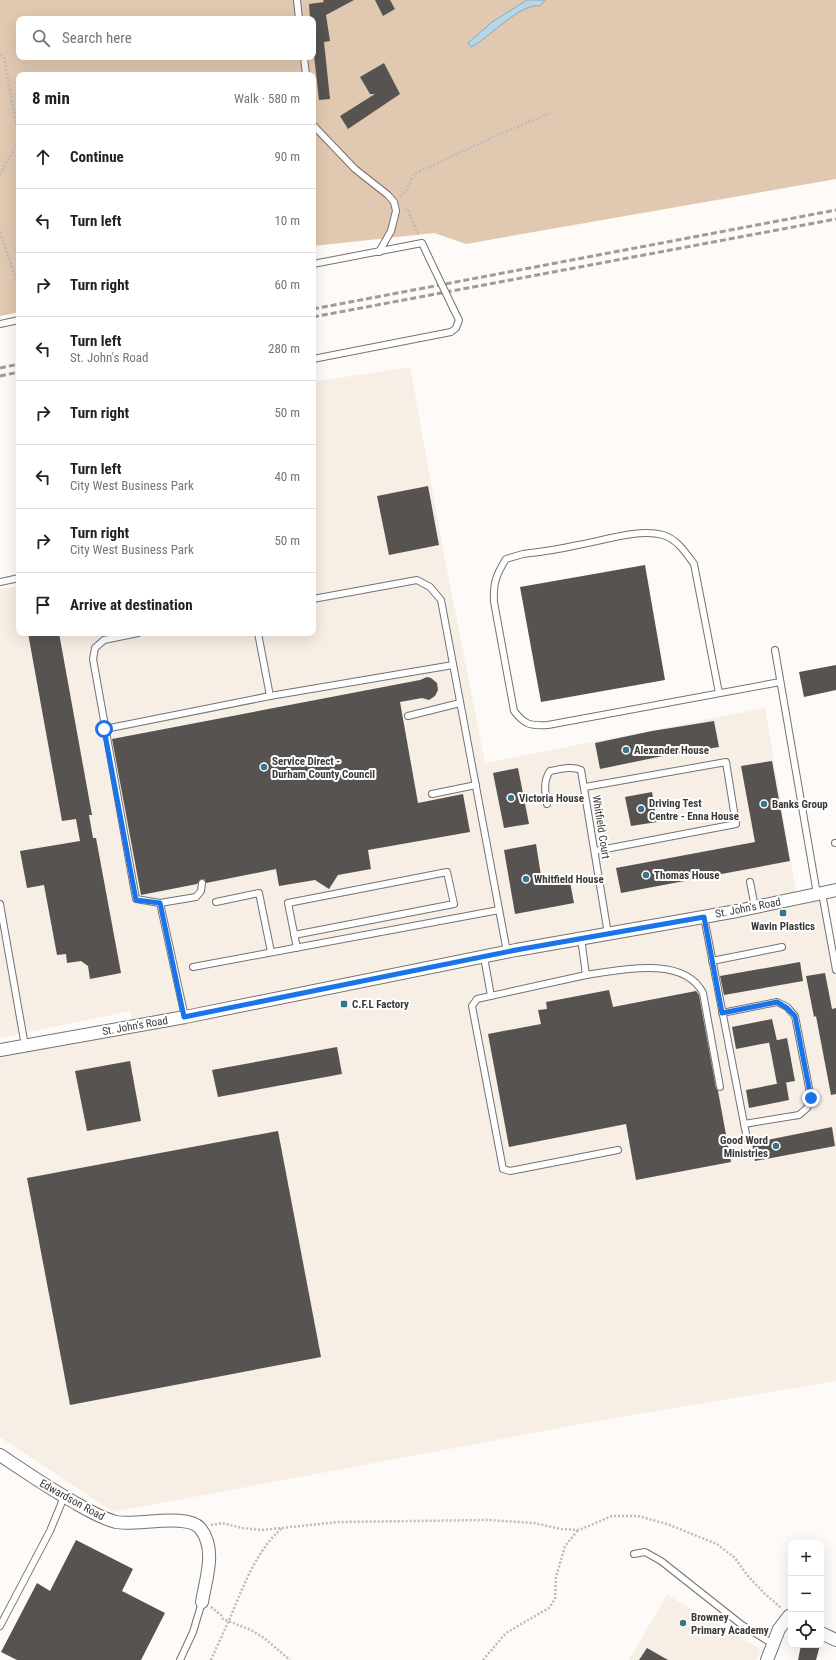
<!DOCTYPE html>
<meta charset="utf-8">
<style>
:root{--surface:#fff;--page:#f2f2f2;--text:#222;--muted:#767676;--line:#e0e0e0}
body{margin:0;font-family:"Roboto Condensed",sans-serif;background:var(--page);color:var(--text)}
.controls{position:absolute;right:12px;bottom:12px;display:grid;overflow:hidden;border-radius:8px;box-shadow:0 4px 16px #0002}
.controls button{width:36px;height:36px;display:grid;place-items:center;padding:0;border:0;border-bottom:1px solid var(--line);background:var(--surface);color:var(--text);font:20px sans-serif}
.stop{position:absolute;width:12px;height:12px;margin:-9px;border:3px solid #1a73e8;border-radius:50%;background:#fff}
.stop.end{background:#1a73e8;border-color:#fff;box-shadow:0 1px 4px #0008}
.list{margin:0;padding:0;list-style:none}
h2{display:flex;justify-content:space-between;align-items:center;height:52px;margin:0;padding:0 16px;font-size:17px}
h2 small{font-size:13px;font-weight:400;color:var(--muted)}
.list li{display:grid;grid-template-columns:26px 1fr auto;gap:12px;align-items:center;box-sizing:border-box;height:64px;padding:0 16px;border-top:1px solid var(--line)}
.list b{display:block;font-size:15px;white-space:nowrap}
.list p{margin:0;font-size:13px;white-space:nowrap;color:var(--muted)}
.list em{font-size:13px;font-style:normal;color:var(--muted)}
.icon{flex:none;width:22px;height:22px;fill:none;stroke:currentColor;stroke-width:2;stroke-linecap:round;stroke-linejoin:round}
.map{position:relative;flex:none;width:836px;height:1660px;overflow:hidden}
.search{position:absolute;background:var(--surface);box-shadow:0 4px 16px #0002;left:16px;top:16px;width:300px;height:44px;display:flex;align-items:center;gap:10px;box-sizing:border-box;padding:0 14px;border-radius:8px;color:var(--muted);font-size:15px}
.panel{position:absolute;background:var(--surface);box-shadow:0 4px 16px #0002;left:16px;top:72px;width:300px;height:564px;border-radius:8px}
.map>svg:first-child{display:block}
</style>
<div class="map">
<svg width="836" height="1660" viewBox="0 0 836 1660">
<rect width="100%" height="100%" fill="#fdfaf7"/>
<g fill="#f7eee5">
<polygon points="410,367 445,560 485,763 765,708 797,898 824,892 836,957 836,1381 603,1420 113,1512 0,1437 0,1051 133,1026 130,1011 0,1038 0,589 19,586 19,633 313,633 313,382"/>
<polygon points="667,1595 762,1650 755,1660 629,1660"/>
</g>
<path fill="#e1c8b1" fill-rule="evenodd" d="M 0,0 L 836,0 L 836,179 L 466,244 L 434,233 L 313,246 L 313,75 L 19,75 L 19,312 L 0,316 ZM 19,19 L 313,19 L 313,57 L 19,57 Z"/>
<path fill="#b5d7e8" stroke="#90a8b3" d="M 527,0 L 545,0 L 540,6 C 521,2 488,39 471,47 L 468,43 L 492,22 Z"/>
<g fill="#565351">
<polygon points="323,0 354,0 326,15 330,41 324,42 330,99 319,100 313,46 313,19 310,19 309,4 324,2"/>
<polygon points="375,0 390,0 395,9 383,16"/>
<polygon points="384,63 400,94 348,129 340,116 375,94 370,94 360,77"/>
<polygon points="428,486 439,545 389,555 377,496"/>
<polygon points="645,565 665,680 541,702 520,587"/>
<polygon points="28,633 59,633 92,815 89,815 93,838 96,838 121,973 90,979 88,966 81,961 67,963 66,954 57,955 44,885 27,888 20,851 80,841 76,819 62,821"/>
<polygon points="836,665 836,690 804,697 799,672"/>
<polygon points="427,677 431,678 437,683 438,690 435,696 429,700 422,698 400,702 418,803 463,794 470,832 368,850 371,869 338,875 329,889 315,880 279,886 276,869 206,883 204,879 201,879 197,884 141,895 112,739 420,680"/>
<polygon points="714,721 719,747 663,756 600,769 595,743 652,731"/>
<polygon points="772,761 790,861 621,893 616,868 755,842 741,766"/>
<polygon points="518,768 529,824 504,828 493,773"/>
<polygon points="652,792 657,822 631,826 625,797"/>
<polygon points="536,844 542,882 569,877 574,903 515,914 504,850"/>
<polygon points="800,962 803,981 724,995 720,976"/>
<polygon points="825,973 832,1009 836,1008 836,1094 831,1095 816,1016 814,1017 806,976"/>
<polygon points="609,990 613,1007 696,991 699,995 716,1088 718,1091 731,1162 636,1180 626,1124 509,1147 488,1034 541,1024 538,1010 547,1009 546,1002"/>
<polygon points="772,1019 777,1041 736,1049 732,1027"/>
<polygon points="787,1038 795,1081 777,1084 769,1042"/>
<polygon points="337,1047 342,1074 218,1097 212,1070"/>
<polygon points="130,1061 141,1121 87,1131 75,1071"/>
<polygon points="786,1082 789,1100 749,1108 746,1090"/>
<polygon points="832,1127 835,1146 755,1161 752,1143"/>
<polygon points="278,1131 321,1357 70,1405 27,1178"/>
<polygon points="76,1540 133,1569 122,1591 165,1613 141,1660 17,1660 1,1652 37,1583 50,1591"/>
<polygon points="801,1645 820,1645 816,1660 798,1660"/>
<polygon points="647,1648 668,1660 639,1660"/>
</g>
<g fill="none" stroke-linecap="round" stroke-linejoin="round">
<g stroke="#767370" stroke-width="8">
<g id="lane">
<polyline points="297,0 299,19"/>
<polyline points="304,57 306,75"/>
<polyline points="313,125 355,169 388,195 394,202 396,211 391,231 379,252"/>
<polyline points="313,264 422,243 429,258"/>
<polyline points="0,324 19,320"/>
<polyline points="313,359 451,332 456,328 459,320 454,310"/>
<polyline points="0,582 19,578"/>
<polyline points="313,599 417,580 430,587 441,600 507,952"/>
<polyline points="138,633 104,640 95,648 93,659 136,899 160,903"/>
<polyline points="258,633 270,696"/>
<polyline points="775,650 817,894"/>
<path d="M 719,693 L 694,564 C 686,553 677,539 663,535 C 639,528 602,541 578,545 C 560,549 541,552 523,554 L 506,559 C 496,575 493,583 494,602 L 514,711 C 525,725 530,726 548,725 L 780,682"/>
<polyline points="408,716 460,703"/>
<polyline points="105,729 270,696 453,665"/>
<polyline points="585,787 726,762 736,824 595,851"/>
<polyline points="432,794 476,785"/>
<path d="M 547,804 C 545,792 543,781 550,771 C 561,769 571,766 581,770 L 608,934"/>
<polyline points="835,843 836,843"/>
<polyline points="750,882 755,907"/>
<polyline points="822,893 836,970"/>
<polyline points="216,902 259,893 271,952"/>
<polyline points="0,904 25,1046"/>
<polyline points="704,917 747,1139"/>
<polyline points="294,935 454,904 447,872 288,903 297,948"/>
<path d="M 581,938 L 586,975 C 620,970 684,955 703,993 L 720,1087"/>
<polyline points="484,957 491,996"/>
<polyline points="712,961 782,947"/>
<polyline points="193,967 499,910"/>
<polyline points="586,975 477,999 472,1006 503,1169 510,1171 618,1150"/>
<polyline points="722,1013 777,1002 787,1007 795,1016 811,1098 807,1108 799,1115 744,1124"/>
<polyline points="185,1017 160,903 196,897 201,891 202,883"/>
<polyline points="634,1554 645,1552 661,1561 742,1625 773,1644"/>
<polyline points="0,1626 50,1531 64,1497"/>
<polyline points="180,1660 193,1632 202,1602"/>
</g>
</g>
<g stroke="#767370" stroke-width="14">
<g id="street">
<polyline points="0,1050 185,1017 516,950 737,911 836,890"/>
<path d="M 0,1455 C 24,1471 47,1487 72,1501 C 86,1509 100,1518 116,1522 C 136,1526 187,1513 200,1528 C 217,1549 206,1578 202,1602"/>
<polyline points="821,1633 836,1640"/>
<polyline points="767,1660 779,1629 789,1616 791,1617"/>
</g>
</g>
<g stroke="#bebbb9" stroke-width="2.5" stroke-dasharray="2 2" stroke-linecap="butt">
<polyline points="0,55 4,58 19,139"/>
<polyline points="0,174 19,141"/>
<polyline points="400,196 407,189 414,174 502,133 551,113"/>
<polyline points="405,208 408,210 419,236"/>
<polyline points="0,232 19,288"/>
<polyline points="211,1525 222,1523 242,1528 262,1530 339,1522 488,1520 534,1523 561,1529 579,1530 612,1516 638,1516 667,1524 717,1544 735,1558 747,1575 764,1593 781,1608"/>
<polyline points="211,1607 221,1615 223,1619 251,1630 264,1638 290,1660"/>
<path d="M 211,1660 C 217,1646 224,1632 230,1618 C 243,1587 256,1551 282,1528"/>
<polyline points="483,1660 506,1633 549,1608 555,1599 556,1577 565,1546 578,1530"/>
</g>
<use href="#lane" stroke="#fff" stroke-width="6"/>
<use href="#street" stroke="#fff" stroke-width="12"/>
<g stroke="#9e9c9a" stroke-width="3" stroke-dasharray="6 3" stroke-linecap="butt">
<polyline points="313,309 836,210"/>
<polyline points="313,317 836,219"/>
<polyline points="0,368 19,364"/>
<polyline points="0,376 19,372"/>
</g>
<g stroke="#767370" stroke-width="8" stroke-linecap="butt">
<polyline id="lane-bridge" points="429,258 454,310"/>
</g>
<use href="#lane-bridge" stroke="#fff" stroke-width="6"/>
</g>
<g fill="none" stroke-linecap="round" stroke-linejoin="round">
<polyline stroke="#1a73e8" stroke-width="5" points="104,729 136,900 160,903 184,1017 516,950 704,917 722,1013 777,1002 787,1008 795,1016 811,1098"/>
</g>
<g fill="#39738c" stroke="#fff" stroke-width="1.5">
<circle cx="626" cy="750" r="4"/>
<circle cx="264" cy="767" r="4"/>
<circle cx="511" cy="798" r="4"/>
<circle cx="764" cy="804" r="4"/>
<circle cx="641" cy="809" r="4"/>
<circle cx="646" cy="875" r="4"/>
<circle cx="526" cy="879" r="4"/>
<rect x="779" y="909" width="8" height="8" rx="2"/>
<rect x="340" y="1000" width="8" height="8" rx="2"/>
<circle cx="776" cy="1146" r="4"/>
<circle cx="683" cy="1623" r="4"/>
</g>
<g text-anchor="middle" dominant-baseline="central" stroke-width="4" stroke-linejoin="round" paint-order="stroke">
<g font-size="11" font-weight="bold" fill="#3b3938" stroke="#fff" text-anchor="start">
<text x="634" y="750">Alexander House</text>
<text x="272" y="761">Service Direct -<tspan x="272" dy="13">Durham County Council</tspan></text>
<text x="519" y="798">Victoria House</text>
<text x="649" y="803">Driving Test<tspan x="649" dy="13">Centre - Enna House</tspan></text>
<text x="772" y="804">Banks Group</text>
<text x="654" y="875">Thomas House</text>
<text x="534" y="879">Whitfield House</text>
<text x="783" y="926" text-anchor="middle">Wavin Plastics</text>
<text x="352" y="1004">C.F.L Factory</text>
<text x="768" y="1140" text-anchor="end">Good Word<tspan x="768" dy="13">Ministries</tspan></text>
<text x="691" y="1617">Browney<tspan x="691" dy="13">Primary Academy</tspan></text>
</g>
<g font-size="11" fill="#3b3938" stroke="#fff">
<text transform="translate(601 827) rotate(81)">Whitfield Court</text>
<text transform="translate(748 908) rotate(-11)">St. John's Road</text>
<text transform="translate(135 1026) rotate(-10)">St. John's Road</text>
<text transform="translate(72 1500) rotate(29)">Edwardson Road</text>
</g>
</g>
</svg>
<div class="controls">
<button>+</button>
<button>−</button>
<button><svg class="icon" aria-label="locate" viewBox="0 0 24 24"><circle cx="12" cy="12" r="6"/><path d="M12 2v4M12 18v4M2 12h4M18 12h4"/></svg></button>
</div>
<div class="stop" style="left:104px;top:729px"></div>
<div class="stop end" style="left:811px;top:1098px"></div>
<div class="search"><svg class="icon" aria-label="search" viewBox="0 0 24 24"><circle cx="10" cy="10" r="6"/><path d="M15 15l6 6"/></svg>Search here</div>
<section class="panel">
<h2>8 min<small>Walk · 580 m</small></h2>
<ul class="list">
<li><svg class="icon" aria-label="ahead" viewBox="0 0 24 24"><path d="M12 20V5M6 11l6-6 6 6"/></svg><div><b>Continue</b></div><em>90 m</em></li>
<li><svg class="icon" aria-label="left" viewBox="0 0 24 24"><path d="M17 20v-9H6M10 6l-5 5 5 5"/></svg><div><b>Turn left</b></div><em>10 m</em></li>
<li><svg class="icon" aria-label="right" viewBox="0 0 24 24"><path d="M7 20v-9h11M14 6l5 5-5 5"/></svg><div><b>Turn right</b></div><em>60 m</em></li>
<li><svg class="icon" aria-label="left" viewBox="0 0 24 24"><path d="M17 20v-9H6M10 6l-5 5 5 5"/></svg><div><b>Turn left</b><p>St. John's Road</p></div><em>280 m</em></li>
<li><svg class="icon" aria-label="right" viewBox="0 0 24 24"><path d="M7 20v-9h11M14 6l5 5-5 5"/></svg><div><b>Turn right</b></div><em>50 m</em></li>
<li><svg class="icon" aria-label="left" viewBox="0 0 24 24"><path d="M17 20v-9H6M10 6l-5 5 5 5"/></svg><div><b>Turn left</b><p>City West Business Park</p></div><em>40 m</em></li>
<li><svg class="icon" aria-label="right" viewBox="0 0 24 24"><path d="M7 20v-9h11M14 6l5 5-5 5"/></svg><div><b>Turn right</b><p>City West Business Park</p></div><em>50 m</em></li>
<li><svg class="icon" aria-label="arrive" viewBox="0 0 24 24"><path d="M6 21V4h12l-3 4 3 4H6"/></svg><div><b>Arrive at destination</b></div></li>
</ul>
</section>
</div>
